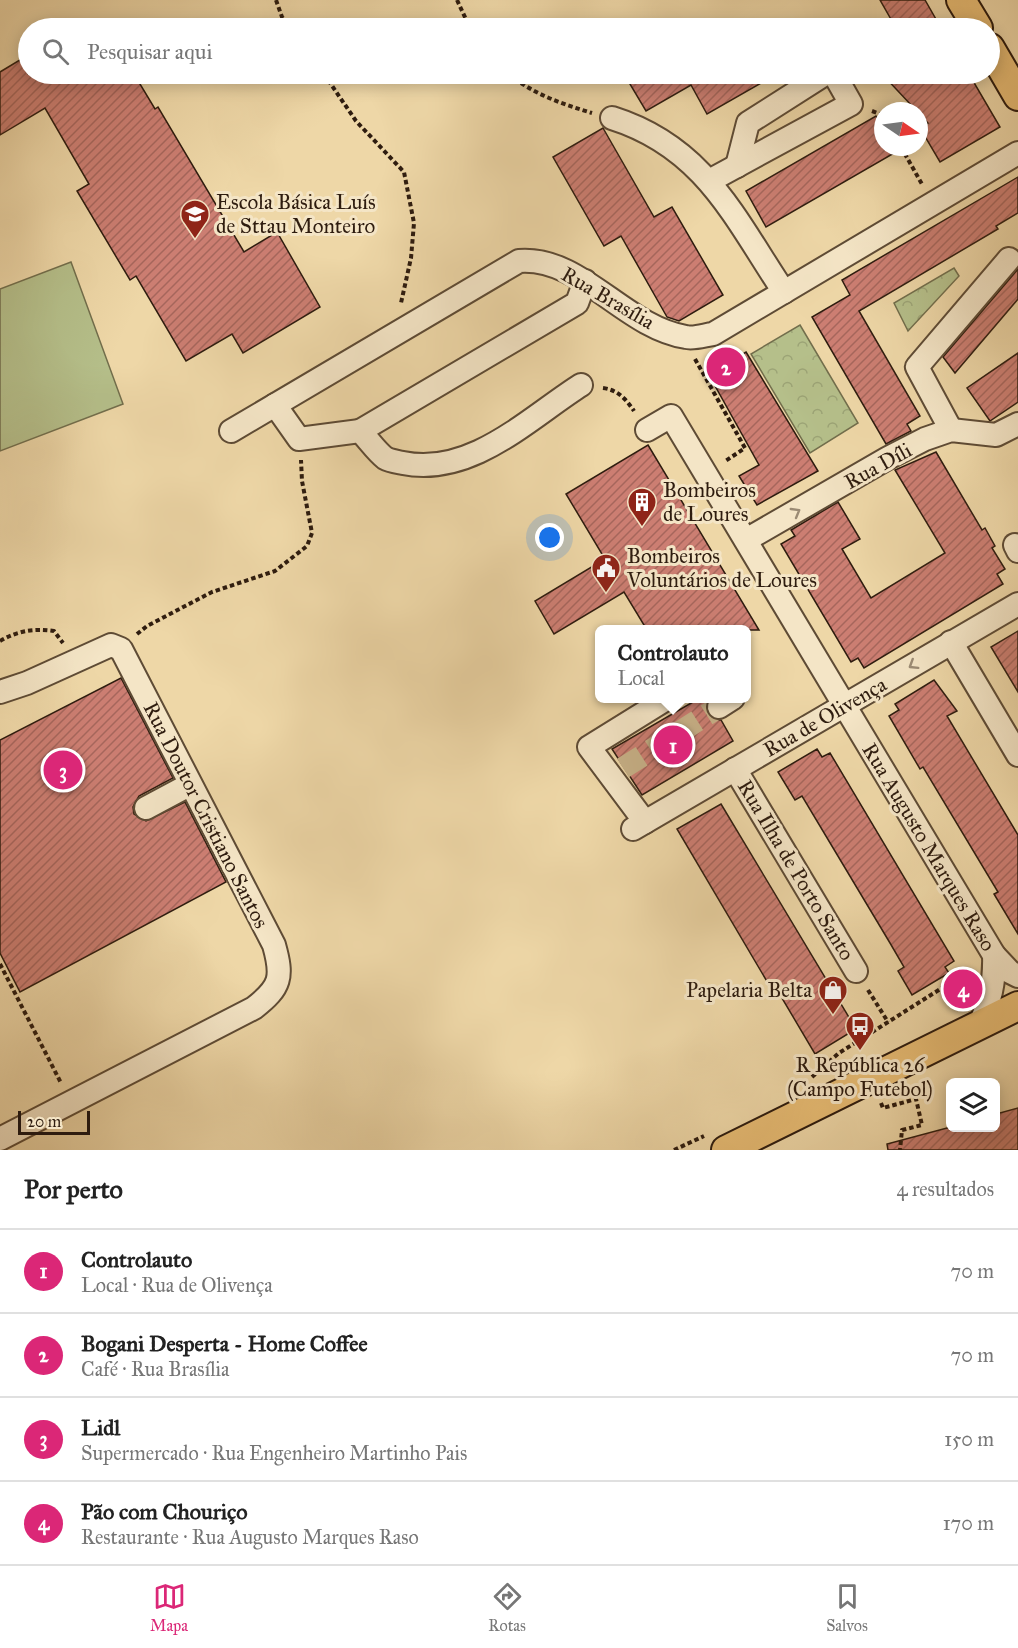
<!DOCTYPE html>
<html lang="pt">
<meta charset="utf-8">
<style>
:root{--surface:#fff;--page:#f2f2f2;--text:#222;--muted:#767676;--line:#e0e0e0;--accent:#db2777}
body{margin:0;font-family:"IM FELL Great Primer",serif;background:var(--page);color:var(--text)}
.controls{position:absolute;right:18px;bottom:18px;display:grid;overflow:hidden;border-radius:9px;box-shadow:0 3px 15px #0003}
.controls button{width:54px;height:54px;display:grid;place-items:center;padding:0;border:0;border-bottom:2px solid var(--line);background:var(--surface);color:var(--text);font:30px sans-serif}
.compass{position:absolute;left:874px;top:102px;width:54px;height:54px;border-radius:50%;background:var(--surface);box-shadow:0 3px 15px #0003;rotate:103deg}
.scale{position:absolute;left:18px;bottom:15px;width:72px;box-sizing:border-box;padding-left:6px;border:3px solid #2e1c0f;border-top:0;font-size:16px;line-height:21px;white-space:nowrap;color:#2e1c0f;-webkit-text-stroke:4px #f4e5c6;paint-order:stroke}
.you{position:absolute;left:550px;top:538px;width:21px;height:21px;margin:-15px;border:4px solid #fff;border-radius:50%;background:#1a73e8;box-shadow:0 0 0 9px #1a73e833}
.badge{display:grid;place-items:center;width:39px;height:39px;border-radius:50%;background:var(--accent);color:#fff;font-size:20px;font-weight:700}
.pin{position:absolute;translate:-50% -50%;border:3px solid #fff;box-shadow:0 2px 6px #0006}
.popup{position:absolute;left:595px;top:625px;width:156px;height:78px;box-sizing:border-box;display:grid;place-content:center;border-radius:9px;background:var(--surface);filter:drop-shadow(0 2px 4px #0005);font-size:20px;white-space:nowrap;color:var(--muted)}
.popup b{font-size:22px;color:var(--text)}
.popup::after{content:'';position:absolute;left:50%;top:100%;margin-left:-12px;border:12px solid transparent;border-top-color:var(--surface)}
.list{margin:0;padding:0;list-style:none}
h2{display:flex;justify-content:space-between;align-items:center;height:78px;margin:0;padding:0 24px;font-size:26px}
h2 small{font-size:20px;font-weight:400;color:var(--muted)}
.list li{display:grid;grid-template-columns:39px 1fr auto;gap:18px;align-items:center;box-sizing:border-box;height:84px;padding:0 24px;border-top:2px solid var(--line)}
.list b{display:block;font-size:22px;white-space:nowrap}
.list p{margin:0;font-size:20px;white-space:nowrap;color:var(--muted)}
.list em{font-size:20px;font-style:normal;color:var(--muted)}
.icon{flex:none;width:33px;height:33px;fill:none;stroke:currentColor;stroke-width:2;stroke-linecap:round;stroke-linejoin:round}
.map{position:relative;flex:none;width:1018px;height:1150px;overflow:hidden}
.search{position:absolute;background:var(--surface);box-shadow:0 3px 15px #0003;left:18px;right:18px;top:18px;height:66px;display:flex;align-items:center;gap:15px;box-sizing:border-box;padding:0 21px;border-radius:33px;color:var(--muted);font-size:22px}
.sheet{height:414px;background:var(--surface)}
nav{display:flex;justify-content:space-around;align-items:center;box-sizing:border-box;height:84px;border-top:2px solid var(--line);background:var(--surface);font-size:16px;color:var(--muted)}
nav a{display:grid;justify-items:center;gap:3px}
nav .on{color:var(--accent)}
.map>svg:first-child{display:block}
</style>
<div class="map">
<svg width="1018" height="1150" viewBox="0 0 1018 1150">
<defs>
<pattern id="forest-crowns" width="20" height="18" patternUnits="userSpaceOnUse" patternTransform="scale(1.5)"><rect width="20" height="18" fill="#b5bf8a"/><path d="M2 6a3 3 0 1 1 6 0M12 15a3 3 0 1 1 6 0" fill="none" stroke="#9ca476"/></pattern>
<pattern id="building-hatch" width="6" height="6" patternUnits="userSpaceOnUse" patternTransform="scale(1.5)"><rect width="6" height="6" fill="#cc7e72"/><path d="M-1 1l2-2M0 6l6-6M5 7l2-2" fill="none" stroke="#a6665c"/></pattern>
</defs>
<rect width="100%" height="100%" fill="#eed7a7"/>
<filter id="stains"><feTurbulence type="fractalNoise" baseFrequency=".00333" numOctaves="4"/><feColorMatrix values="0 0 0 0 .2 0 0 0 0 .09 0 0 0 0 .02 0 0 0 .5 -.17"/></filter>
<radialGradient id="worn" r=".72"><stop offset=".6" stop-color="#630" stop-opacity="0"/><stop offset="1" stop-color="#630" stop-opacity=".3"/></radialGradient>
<polygon fill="#b5bf8a" stroke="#726e4c" stroke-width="1.5" points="71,262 123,404 0,451 0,289"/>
<g fill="url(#forest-crowns)" stroke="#726e4c" stroke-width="1.5">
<polygon points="954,268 959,276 908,331 894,303"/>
<polygon points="800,325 858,423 810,453 751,354"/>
</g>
<g fill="url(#building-hatch)" stroke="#2e1c0f" stroke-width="1.5">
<polygon points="880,0 925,0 941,28 896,28"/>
<polygon points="28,55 28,74 134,74 155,109 158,107 244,252 277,232 320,307 243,353 232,334 186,361 136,276 130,280 77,191 89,184 45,108 0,135 0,72"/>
<polygon points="624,74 777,74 707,114 691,85 646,111"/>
<polygon points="882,74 969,74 1000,127 940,162 920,128 928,123"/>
<polygon points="876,116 883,129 883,147 893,147 896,152 766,227 746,191"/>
<polygon points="603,128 654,217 672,207 723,295 679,321 667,317 621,236 604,246 553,157"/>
<polygon points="1018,177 1018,213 996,226 998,229 859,311 920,416 907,424 911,431 886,444 812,317 850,295 842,280"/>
<polygon points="1018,269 1018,299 955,373 943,357"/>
<polygon points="746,352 818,471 757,505 739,476 759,465 709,375"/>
<polygon points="1018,353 1018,402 990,421 967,388"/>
<polygon points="648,445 759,630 647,630 624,592 554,634 535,601 605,559 566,494"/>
<polygon points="936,452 982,530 985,528 995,546 992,548 1005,569 997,574 1003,584 864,668 858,658 851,662 781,544 795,536 791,530 838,502 860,539 842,549 871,598 945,553 895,470"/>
<polygon points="1018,631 1018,692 991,647"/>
<polygon points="121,678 173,778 139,796 133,807 134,814 146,821 185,802 226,882 20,992 0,953 0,740"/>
<polygon points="934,680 957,711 947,716 1018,835 1018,934 994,894 998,892 923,767 920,769 889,716 899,710 895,704"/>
<polygon points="698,699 708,699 706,707 707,714 713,719 721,720 733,741 642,795 612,749"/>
<polygon points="817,749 822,757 830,753 954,961 945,967 949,973 912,995 898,971 904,967 890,943 802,796 795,800 778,772"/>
<polygon points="721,804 856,1029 815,1054 779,993 775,995 677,829"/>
<polygon points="1018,1108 1018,1150 888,1150 887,1144 947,1128 996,1128 996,1114"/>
</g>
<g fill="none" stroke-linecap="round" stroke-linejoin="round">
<polyline stroke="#c8b289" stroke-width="22" stroke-dasharray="22 11" stroke-linecap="butt" points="623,768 719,707"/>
<g stroke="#5e4b35" stroke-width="26">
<g id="minor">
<path d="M 612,118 C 704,147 734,217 784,292"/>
<polyline points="737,166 748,123 825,74"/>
<polyline points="711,180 851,104 834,74"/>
<path d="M 275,405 L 299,439 L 360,431 C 368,439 376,451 385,458 C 390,461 398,462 403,463 C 471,477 529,418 581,385"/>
<path d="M 647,430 L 671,416 L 994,955 C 995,982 990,1002 979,1026"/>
<polyline points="951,430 917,367 1009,259"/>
<path d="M 231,431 L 519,261 C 581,256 624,327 686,337 C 694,339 705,335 713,334 L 1018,153"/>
<polyline points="360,431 577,303 585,281"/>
<polyline points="746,540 888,458 925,439 951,430 996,435 1018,424"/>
<polyline points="1015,545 1018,551"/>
<polyline points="951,642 1018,755"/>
<path d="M 0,692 L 27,683 L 111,645 L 121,649 L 274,945 C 283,977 281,987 254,1008 L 0,1139"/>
<polyline points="719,707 733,698"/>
<polyline points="735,769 856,971"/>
<polyline points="146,808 189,785"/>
<polyline points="645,822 589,747 668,698"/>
<polyline points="633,829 1018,604"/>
<polyline points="994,955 1010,972 1018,976"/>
</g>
</g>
<g stroke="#2e1c0f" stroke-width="32">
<g id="major">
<polyline points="961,0 978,28"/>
<polyline points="990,48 1018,96"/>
<polyline points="726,1150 1018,1006"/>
</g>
</g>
<g stroke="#2e1c0f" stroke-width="4" stroke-dasharray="4.5 3" stroke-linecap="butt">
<polyline points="276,0 282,17 291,28"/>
<polyline points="457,0 470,28"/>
<polyline points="324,74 356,121 404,172 414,223 411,258 401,303"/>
<path d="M 509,74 C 533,94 562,104 592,113"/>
<polyline points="872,111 883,115"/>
<polyline points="901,147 923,186"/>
<polyline points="695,359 745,448 724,462"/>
<path d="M 603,388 C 618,390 626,399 634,411"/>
<polyline points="137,634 147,626 212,592 275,571 307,546 312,533 302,481 301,460"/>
<path d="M 0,641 C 17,631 34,628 54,631 L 63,643"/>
<polyline points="0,964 61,1083"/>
<polyline points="868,990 888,1022"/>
<polyline points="812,1077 839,1053 972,969"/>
<polyline points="881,1103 883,1108 916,1099 922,1125 902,1130 900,1150"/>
<polyline points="674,1150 704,1136"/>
</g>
<use href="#minor" stroke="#f4e5c6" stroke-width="22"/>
<use href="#major" stroke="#e7bc74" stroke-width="28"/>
</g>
<defs><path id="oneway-chevron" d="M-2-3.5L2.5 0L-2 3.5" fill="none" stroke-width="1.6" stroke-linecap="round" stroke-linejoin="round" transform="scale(1.5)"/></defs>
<g stroke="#9b8b74">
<use href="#oneway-chevron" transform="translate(796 512) rotate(-30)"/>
<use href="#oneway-chevron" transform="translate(913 665) rotate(148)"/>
</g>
<defs>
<g id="school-pin" transform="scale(1.5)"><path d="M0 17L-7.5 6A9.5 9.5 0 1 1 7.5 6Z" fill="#8f2418" stroke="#f4e5c6"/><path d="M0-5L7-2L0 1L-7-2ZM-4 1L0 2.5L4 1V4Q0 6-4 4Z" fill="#fff"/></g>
<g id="building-pin" transform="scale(1.5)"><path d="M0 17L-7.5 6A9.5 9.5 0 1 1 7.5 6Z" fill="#8f2418" stroke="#f4e5c6"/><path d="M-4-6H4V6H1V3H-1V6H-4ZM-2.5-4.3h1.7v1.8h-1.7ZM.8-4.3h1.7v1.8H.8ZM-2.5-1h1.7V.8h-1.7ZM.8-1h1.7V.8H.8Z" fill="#fff"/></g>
<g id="civic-pin" transform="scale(1.5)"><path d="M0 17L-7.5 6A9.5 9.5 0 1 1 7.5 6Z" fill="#8f2418" stroke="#f4e5c6"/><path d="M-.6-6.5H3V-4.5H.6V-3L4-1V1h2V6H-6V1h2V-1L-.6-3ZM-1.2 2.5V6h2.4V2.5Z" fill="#fff"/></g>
<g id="shop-pin" transform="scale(1.5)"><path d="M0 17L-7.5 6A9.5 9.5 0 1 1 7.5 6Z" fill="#8f2418" stroke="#f4e5c6"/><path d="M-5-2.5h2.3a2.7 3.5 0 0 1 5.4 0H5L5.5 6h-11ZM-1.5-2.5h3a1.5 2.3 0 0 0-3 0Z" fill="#fff"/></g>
<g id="bus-pin" transform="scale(1.5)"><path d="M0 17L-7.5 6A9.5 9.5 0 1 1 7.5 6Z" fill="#8f2418" stroke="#f4e5c6"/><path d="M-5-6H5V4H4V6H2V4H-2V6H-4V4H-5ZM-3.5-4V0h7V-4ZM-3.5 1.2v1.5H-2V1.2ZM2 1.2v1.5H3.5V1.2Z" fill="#fff"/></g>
</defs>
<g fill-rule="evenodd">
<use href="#school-pin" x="195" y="214"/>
<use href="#building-pin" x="642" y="502"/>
<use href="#civic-pin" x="606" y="568"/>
<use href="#shop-pin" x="833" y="990"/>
<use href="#bus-pin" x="860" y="1026"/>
</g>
<g text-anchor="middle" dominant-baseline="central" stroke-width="6" stroke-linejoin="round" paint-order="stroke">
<g font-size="21" fill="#2e1c0f" stroke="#f4e5c6" text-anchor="start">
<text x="216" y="202">Escola Básica Luís<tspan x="216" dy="24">de Sttau Monteiro</tspan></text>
<text x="663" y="490">Bombeiros<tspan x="663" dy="24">de Loures</tspan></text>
<text x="627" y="556">Bombeiros<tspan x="627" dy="24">Voluntários de Loures</tspan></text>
<text x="812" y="990" text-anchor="end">Papelaria Belta</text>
<text x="860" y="1065" text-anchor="middle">R República 26<tspan x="860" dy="24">(Campo Futebol)</tspan></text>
</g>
<g font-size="21" fill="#2e1c0f" stroke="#f4e5c6">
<text transform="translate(608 298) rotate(30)">Rua Brasília</text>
<text transform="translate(878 466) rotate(-29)">Rua Díli</text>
<text transform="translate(825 717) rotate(-30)">Rua de Olivença</text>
<text transform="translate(206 815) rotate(63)">Rua Doutor Cristiano Santos</text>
<text transform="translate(929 847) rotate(59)">Rua Augusto Marques Raso</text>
<text transform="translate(796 870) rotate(59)">Rua Ilha de Porto Santo</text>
</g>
</g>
<rect width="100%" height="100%" filter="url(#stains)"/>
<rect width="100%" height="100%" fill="url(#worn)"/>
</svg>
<div class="controls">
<button><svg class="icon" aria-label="layers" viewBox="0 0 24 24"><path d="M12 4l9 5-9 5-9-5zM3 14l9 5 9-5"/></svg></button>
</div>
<svg class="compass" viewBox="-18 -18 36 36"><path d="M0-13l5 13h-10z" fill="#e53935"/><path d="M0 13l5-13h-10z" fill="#767676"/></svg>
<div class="scale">20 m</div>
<div class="you"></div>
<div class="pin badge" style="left:673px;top:745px">1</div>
<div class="popup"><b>Controlauto</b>Local</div>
<div class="pin badge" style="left:726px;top:367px">2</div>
<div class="pin badge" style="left:63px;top:770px">3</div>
<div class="pin badge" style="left:963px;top:989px">4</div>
<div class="search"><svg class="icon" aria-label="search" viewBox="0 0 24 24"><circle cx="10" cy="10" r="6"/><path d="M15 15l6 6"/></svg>Pesquisar aqui</div>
</div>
<section class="sheet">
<h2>Por perto<small>4 resultados</small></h2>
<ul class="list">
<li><span class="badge">1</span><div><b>Controlauto</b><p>Local · Rua de Olivença</p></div><em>70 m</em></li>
<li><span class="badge">2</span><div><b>Bogani Desperta - Home Coffee</b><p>Café · Rua Brasília</p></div><em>70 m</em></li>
<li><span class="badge">3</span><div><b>Lidl</b><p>Supermercado · Rua Engenheiro Martinho Pais</p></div><em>150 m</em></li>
<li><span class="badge">4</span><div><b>Pão com Chouriço</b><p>Restaurante · Rua Augusto Marques Raso</p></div><em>170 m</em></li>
</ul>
</section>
<nav>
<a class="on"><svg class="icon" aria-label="map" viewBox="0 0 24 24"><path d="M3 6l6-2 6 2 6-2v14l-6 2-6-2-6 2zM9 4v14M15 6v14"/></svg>Mapa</a>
<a><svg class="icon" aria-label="directions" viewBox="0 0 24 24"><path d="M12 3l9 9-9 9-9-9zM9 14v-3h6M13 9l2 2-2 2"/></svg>Rotas</a>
<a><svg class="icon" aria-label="saved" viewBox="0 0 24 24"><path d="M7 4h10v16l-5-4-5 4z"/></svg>Salvos</a>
</nav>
